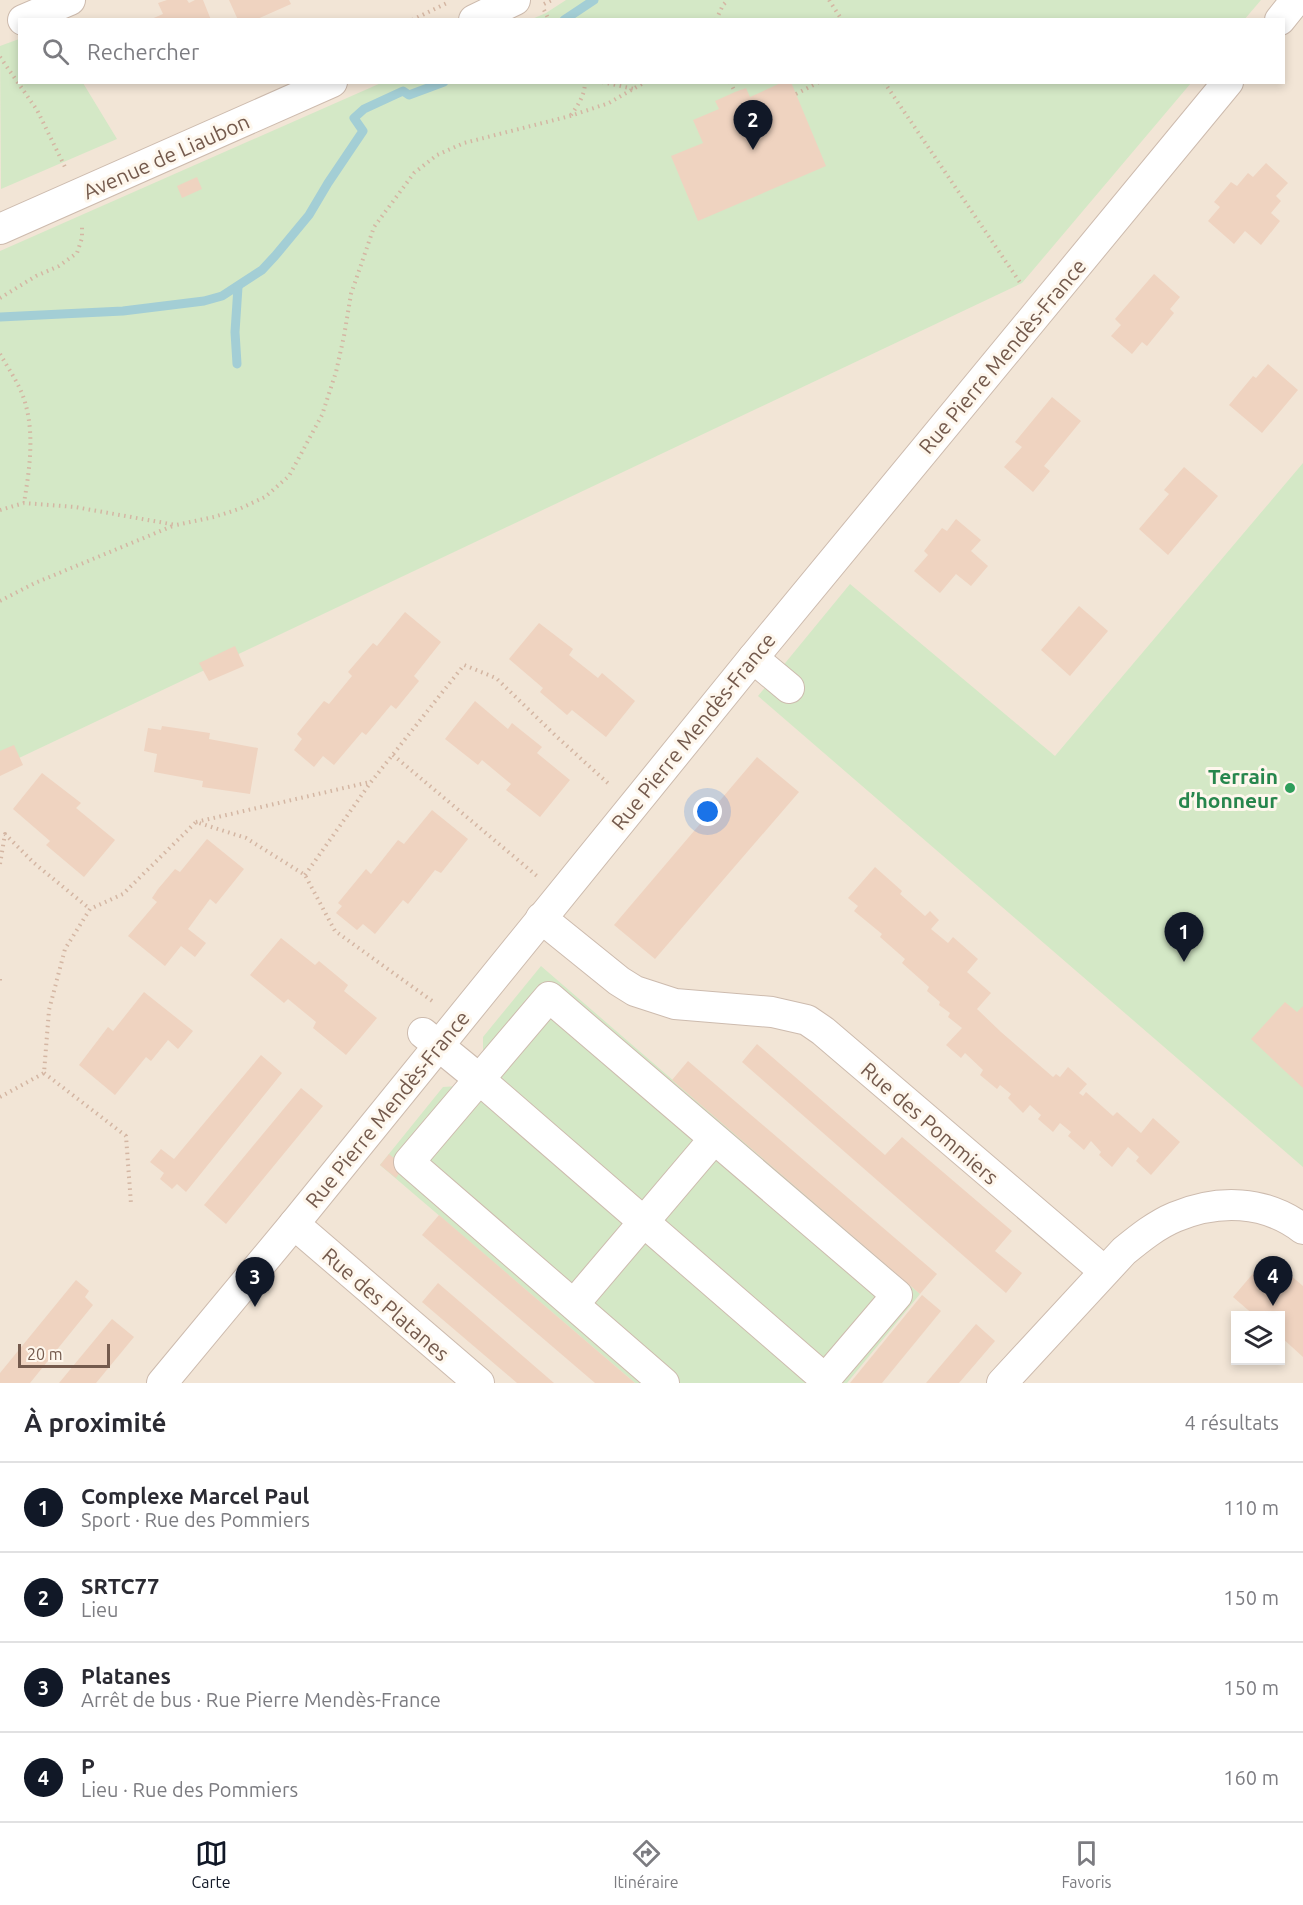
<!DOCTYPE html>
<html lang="fr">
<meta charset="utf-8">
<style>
:root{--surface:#fff;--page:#f2f2f3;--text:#2b2b33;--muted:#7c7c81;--line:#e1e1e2;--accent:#111827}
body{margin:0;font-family:Ubuntu,sans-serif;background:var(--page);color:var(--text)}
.controls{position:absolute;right:18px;bottom:18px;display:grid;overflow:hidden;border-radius:0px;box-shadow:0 3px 9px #0003}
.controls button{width:54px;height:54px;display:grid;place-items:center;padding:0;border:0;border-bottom:2px solid var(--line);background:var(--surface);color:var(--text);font:30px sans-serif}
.scale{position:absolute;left:18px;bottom:15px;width:92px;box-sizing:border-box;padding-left:6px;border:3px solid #745a4d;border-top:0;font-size:16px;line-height:21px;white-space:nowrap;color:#745a4d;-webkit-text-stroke:4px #fef7ed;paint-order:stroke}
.you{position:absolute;left:708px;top:812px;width:21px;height:21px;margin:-15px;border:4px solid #fff;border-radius:50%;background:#1a73e8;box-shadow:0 0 0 9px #1a73e833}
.badge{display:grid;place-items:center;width:39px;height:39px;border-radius:50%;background:var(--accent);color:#fff;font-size:20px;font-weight:700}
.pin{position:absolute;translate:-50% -50px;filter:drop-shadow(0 2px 3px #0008)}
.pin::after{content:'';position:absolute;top:32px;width:21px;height:18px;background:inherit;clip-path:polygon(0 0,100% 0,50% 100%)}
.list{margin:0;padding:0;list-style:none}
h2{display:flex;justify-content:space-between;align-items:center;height:78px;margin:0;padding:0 24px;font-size:26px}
h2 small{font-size:20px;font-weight:400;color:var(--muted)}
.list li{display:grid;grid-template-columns:39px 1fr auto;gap:18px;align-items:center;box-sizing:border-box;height:90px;padding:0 24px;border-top:2px solid var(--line)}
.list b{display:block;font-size:22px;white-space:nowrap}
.list p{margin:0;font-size:20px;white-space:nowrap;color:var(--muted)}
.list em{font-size:20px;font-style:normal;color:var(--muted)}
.icon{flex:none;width:33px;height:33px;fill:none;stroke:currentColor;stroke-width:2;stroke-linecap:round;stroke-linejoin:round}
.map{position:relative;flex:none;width:1303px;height:1383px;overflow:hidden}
.search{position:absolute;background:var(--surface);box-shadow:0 3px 9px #0003;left:18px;right:18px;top:18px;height:66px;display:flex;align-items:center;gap:15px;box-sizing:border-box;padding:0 21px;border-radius:0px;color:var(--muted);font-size:22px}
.sheet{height:438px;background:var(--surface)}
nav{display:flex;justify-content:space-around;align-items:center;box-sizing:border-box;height:84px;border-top:2px solid var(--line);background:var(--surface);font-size:16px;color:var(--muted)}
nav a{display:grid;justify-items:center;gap:3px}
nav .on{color:var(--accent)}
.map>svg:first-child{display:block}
</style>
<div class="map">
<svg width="1303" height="1383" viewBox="0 0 1303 1383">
<rect width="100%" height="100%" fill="#fbf3e7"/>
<path fill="#f2e5d6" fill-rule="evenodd" d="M 0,0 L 1303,0 L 1303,1383 L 0,1383 ZM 20,20 L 1284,20 L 1284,82 L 20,82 ZM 1236,1316 L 1280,1316 L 1280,1360 L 1236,1360 Z"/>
<g fill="#d4e8c6">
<polygon points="566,0 1261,0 1244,20 532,19 546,13"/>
<polygon points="19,39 20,82 83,83 117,139 1,189 0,46"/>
<polygon points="381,83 1191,83 1022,283 0,767 0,251"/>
<polygon points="1303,463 1303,1167 758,696 850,584 1055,756"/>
<polygon points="541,966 920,1294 847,1383 635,1383 380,1165 443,1087 458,1086 483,1054 483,1037"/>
</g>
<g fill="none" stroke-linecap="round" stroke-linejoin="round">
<g stroke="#a3ced5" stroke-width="9">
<polyline points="564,20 594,0"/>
<polyline points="0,317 123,311 204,301 222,296 262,270 275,256 309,215 328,183 363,131 354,118 364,109 403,91 409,95 444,82"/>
<polyline points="237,364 235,332 238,287"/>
</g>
</g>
<g fill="#efd3c0">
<polygon points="167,0 187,0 189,3 195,0 203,0 211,20 149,20 163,14 158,3"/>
<polygon points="229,0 289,0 291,4 255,20 238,20"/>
<polygon points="783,82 791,82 826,166 698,221 671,156 703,143 693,120 719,109 715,101 735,92 746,88 750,97"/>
<polygon points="1266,163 1288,183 1276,196 1281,201 1271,213 1280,221 1261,245 1245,231 1234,244 1208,221 1220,207 1214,202 1231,182 1237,186 1248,173 1253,177"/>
<polygon points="197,177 202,189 182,198 177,186"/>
<polygon points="1154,274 1180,297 1170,309 1174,313 1147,346 1142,342 1132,354 1111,336 1121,325 1115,319"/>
<polygon points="1268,364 1298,390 1262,433 1229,405 1253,376 1256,378"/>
<polygon points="1052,397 1081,421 1044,466 1050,471 1033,492 1004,467 1022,447 1015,442"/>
<polygon points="1184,467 1218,496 1168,555 1139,529 1169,494 1164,490"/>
<polygon points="956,519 981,540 971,551 988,566 971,586 956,574 940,593 914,571 928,555 924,551 942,528 947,531"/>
<polygon points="1079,606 1108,631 1070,676 1041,650"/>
<polygon points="405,612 441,642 414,676 419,681 396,709 391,705 366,735 362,732 334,765 323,756 314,767 294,750 302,739 297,734 324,701 329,704 352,676 348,672 373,643 377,646"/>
<polygon points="539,623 573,649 569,655 598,678 602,673 635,701 606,737 572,710 567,715 540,692 543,688 509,659"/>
<polygon points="235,646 244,666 209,681 199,663"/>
<polygon points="475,701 508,729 512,723 542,747 537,753 570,780 540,817 506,790 511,784 482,760 478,765 445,739"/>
<polygon points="162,726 210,733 209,739 258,748 250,794 202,787 203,781 154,772 157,754 144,751 148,728 161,730"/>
<polygon points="14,745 23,765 0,776 0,751"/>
<polygon points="757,757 799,792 655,959 614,925"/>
<polygon points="42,773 81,803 76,808 115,840 84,877 46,845 50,841 13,809"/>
<polygon points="432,810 468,839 441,873 435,870 408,904 403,900 375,934 363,924 357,930 336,913 342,906 338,903 366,869 371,874 398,840 404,844"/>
<polygon points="207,839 244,869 216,904 210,899 188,929 206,943 195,957 181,946 165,966 128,936 157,902 152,898 158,889 175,869 180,872"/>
<polygon points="875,867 902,891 900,894 925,916 930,911 939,920 931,929 948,943 953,937 978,959 967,972 991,993 977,1009 1001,1032 1053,1077 1056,1074 1060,1077 1068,1067 1087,1084 1079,1093 1083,1096 1086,1092 1113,1116 1117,1112 1141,1133 1153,1118 1180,1142 1151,1175 1136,1161 1139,1157 1128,1147 1112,1167 1099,1155 1101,1152 1091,1141 1084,1150 1068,1136 1071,1132 1060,1123 1053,1132 1038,1119 1041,1115 1030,1105 1023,1113 1008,1098 1011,1094 1000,1085 997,1089 980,1075 983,1070 965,1053 961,1058 946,1045 962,1028 948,1017 950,1013 939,1005 940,1002 927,991 929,987 902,963 905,959 880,937 882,934 854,911 858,906 848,898"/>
<polygon points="281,938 315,965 319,961 348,985 344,991 377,1018 346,1055 313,1028 316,1022 288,999 284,1003 250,975"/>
<polygon points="144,992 193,1031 178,1049 168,1040 151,1061 146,1057 115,1095 79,1065 108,1027 113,1031"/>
<polygon points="1285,1002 1297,1012 1303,1006 1303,1088 1251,1039"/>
<polygon points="757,1044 885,1155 902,1137 1012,1231 995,1251 1022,1273 1006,1293 742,1062"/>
<polygon points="261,1055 282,1073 186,1192 177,1184 172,1189 160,1179 164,1173 150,1162 161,1149 174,1159"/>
<polygon points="688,1061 937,1274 920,1294 672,1080"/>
<polygon points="301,1088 323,1106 226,1224 204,1205"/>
<polygon points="389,1154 404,1166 396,1178 380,1165"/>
<polygon points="439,1215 635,1383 595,1383 422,1235"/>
<polygon points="1268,1256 1303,1286 1303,1357 1281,1337 1281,1316 1255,1316 1233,1297"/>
<polygon points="76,1280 89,1291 85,1297 93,1305 30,1383 0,1383 0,1373"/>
<polygon points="438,1283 554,1383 517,1383 422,1302"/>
<polygon points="922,1295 941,1311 882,1383 850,1383"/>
<polygon points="112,1319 134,1337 96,1383 59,1383"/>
<polygon points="976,1324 995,1341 959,1383 926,1383"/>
</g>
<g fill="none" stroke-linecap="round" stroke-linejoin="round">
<g stroke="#cdbbae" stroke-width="32">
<g id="minor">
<polyline points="23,20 70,0"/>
<polyline points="474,20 515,0"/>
<polyline points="1280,20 1296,0"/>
<polyline points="0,229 332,82"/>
<polyline points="753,658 789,688"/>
<polyline points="541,918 619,981 635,991 675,1004 772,1012 807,1020 823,1031 1104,1271"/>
<polyline points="423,1033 472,1073 825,1379"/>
<polyline points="294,1224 479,1383"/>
<polyline points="574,1304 714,1139"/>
<polyline points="162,1383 294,1224 753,658 1228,82"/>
<polyline points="664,1383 409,1162 549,997 897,1295 822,1383"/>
<path d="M 1002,1383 L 1124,1251 C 1140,1238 1156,1225 1175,1217 C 1218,1199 1265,1200 1303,1229"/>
</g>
</g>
<g stroke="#d4b6a3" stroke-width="4" stroke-dasharray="1.5 4.5" stroke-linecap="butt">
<polyline points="829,0 842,20"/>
<polyline points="544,4 552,0"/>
<polyline points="544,10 549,20"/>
<polyline points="412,20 447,3"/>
<polyline points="716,20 723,5 728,0"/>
<polyline points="0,57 37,110 65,167"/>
<polyline points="602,82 634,89"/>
<polyline points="730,82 735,92"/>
<polyline points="884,82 1021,284"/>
<polyline points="796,94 819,82"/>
<path d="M 571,115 C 578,105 585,95 585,82"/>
<polyline points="0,298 36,276 59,266 77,253 82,238 82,225"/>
<path d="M 0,354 C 7,366 15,378 21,391 C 36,427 30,466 24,503"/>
<polyline points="0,510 24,503 75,507 176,525 214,517 239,509 265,497 289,476 322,415 336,372 344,336 351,294 374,227 414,173 437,155 464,143 570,116 609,103 645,82"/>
<polyline points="0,601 35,583 175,525"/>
<polyline points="393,755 537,876"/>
<polyline points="196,822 370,782"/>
<polyline points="0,864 5,834 34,863 90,909"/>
<polyline points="305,875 371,782 464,665 496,678 556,736 611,786"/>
<polyline points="0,979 0,982"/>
<polyline points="44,1073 126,1136 131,1204"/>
<polyline points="0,1097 44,1073 49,1010 65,949 90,909 123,894 196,822 246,838 305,875 335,931 435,1003"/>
</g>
<use href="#minor" stroke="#fff" stroke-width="30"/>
</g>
<circle fill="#2e9e5b" stroke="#fef7ed" stroke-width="2" cx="1290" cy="788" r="6"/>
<g text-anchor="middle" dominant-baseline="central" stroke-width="6" stroke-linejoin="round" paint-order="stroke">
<g font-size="21" fill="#745a4d" stroke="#fef7ed">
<text transform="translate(166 156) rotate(-24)">Avenue de Liaubon</text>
<text transform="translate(1002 356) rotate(-50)">Rue Pierre Mendès-France</text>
<text transform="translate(693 731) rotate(-51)">Rue Pierre Mendès-France</text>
<text transform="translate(387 1109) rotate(-51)">Rue Pierre Mendès-France</text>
<text transform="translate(930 1123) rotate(41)">Rue des Pommiers</text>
<text transform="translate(386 1304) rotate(41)">Rue des Platanes</text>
</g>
<g font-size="21" font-weight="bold" fill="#27864d" stroke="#fef7ed" text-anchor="end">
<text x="1278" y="776">Terrain<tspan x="1278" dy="24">d’honneur</tspan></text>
</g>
</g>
</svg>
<div class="controls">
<button><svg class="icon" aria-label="layers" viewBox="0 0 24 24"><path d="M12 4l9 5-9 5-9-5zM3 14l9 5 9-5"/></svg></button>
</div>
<div class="scale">20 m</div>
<div class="you"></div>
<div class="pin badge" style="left:1184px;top:962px">1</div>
<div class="pin badge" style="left:753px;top:150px">2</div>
<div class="pin badge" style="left:255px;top:1307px">3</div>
<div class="pin badge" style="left:1273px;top:1306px">4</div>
<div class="search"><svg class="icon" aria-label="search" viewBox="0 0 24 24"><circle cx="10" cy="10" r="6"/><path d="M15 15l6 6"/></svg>Rechercher</div>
</div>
<section class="sheet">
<h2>À proximité<small>4 résultats</small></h2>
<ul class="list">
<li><span class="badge">1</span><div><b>Complexe Marcel Paul</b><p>Sport · Rue des Pommiers</p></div><em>110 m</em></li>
<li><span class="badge">2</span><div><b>SRTC77</b><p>Lieu</p></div><em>150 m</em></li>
<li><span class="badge">3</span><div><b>Platanes</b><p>Arrêt de bus · Rue Pierre Mendès-France</p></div><em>150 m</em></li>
<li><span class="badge">4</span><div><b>P</b><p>Lieu · Rue des Pommiers</p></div><em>160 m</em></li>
</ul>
</section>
<nav>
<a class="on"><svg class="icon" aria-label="map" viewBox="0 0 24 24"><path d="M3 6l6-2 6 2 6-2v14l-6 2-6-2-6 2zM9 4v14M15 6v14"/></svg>Carte</a>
<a><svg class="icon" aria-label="directions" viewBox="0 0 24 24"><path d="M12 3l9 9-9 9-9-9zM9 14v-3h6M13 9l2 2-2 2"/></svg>Itinéraire</a>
<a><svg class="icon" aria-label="saved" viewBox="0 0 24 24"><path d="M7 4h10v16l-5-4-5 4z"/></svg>Favoris</a>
</nav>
